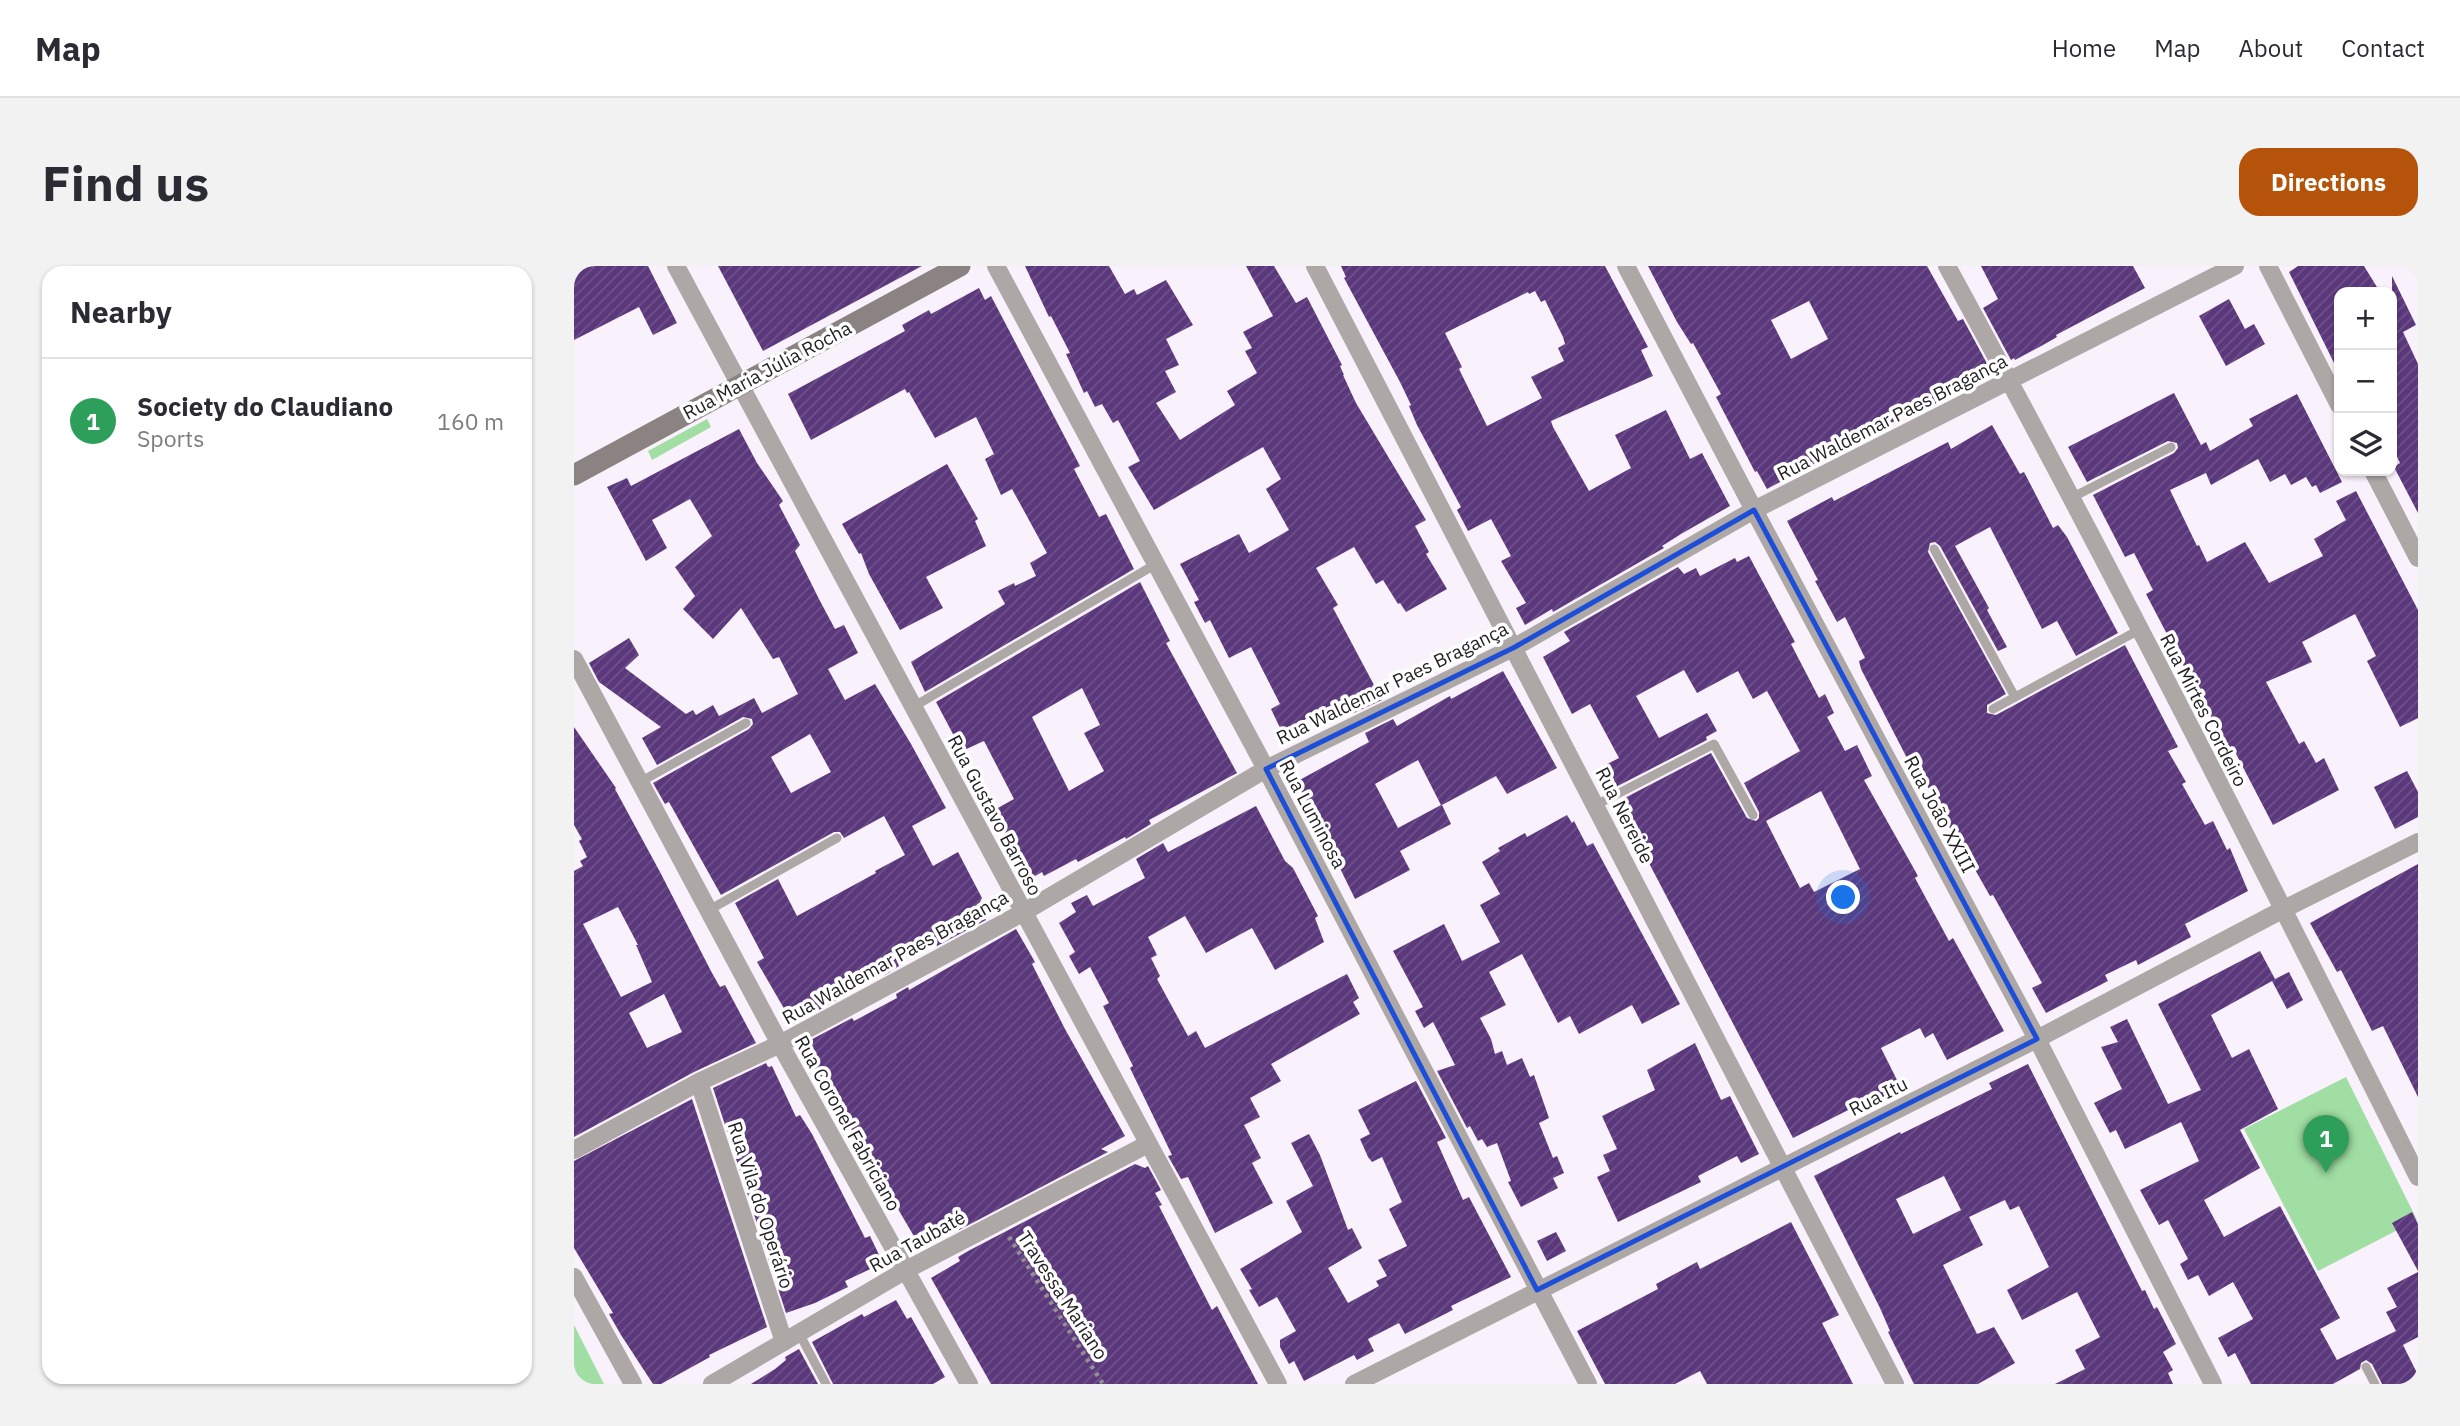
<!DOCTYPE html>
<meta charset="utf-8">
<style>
:root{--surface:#fff;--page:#f2f2f3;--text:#2b2b33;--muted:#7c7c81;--line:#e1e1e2;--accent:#b45309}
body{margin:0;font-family:"IBM Plex Sans",sans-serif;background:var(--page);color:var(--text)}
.controls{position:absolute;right:21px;top:21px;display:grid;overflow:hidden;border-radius:14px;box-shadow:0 2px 5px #0004}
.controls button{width:63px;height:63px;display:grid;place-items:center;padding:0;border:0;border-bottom:2px solid var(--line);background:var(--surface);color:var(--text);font:35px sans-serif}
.you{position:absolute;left:1270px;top:632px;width:24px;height:24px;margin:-18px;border:5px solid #fff;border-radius:50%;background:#1a73e8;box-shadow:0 0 0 10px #1a73e833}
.badge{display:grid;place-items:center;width:46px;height:46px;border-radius:50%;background:var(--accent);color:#fff;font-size:23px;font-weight:700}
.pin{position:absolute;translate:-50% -58px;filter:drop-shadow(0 2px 4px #0008)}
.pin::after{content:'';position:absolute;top:37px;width:24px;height:21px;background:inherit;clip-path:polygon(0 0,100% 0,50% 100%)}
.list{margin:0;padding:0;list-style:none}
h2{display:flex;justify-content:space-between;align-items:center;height:91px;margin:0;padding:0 28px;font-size:30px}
h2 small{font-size:23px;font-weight:400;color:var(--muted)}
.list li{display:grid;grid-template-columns:46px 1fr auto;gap:21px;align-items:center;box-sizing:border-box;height:126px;padding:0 28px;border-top:2px solid var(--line)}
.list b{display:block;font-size:26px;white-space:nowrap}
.list p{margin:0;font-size:23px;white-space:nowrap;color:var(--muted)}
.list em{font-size:23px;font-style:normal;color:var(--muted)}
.icon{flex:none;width:38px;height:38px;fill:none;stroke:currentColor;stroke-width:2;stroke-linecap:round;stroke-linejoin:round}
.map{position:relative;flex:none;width:1844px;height:1118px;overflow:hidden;border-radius:21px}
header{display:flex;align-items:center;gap:42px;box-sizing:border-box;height:98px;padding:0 35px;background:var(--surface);border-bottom:2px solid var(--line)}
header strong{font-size:33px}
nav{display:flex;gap:38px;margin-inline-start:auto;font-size:24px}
.intro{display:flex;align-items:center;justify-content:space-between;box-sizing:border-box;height:168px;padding:0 42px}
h1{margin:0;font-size:49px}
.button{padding:18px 32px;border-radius:21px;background:var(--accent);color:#fff;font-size:24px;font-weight:700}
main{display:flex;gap:42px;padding:0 42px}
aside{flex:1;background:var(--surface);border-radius:21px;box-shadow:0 2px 5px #0004}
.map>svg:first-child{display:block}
</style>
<header>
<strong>Map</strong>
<nav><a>Home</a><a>Map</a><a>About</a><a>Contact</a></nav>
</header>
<div class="intro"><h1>Find us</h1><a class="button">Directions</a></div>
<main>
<aside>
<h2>Nearby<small></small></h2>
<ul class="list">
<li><span class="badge" style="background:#2e9e5b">1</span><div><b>Society do Claudiano</b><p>Sports</p></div><em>160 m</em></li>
</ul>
</aside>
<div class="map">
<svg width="1844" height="1118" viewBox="0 0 1844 1118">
<defs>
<pattern id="building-hatch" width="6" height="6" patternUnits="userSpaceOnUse" patternTransform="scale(1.75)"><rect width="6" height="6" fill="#5b387c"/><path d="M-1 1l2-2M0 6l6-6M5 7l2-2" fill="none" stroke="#6f5289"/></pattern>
</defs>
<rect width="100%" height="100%" fill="#f9f1fb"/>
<g fill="#a0dea3">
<polygon points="133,153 137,161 78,194 74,185"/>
<polygon points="1772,811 1843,954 1744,1005 1670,863"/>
<polygon points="0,1059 30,1118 10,1118 0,1111"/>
</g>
<g fill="url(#building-hatch)" fill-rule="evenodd">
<polygon points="0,0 74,0 103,57 79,69 65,41 0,74"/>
<polygon points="144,0 348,0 189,85"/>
<polygon points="451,0 535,0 551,28 560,23 563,29 592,14 619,59 592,73 605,99 591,105 602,126 582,137 606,174 661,139 653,125 683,107 671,85 678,82 669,66 699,50 672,0 700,0 722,37 733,31 768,99 766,100 770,109 769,109 782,137 852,254 841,260 855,286 852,288 873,323 832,346 826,337 824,338 809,314 802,318 780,281 742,302 764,339 759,342 808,434 780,447 771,432 708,466 697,443 706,438 677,381 655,392 636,354 631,357 620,336 625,334 606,298 665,268 675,287 715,264 692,223 707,213 689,181 580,244 554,201 566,195 544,154 539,157 528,138 521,141 513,125 510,127 492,88 496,87 477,50 475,51"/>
<path d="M 767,0 L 1031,0 L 1074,81 L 1067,84 L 1079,110 L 977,155 L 979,161 L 1015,225 L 1057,202 L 1041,169 L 1092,144 L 1116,193 L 1128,187 L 1156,240 L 1107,268 L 1088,280 L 1090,282 L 979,346 L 978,343 L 951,359 L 942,342 L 952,337 L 927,295 L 937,290 L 917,253 L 894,265 L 883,244 L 887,241 L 843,159 L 835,140 L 837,139 L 826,116 L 770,12 L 772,11 ZM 961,25 L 967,36 L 971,34 L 989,71 L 991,78 L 984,82 L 990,95 L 957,111 L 968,132 L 913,160 L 885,103 L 888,101 L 871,67 L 954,26 L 955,28 Z"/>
<path d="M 1074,0 L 1353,0 L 1384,55 L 1389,53 L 1417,105 L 1409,109 L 1410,112 L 1373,131 L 1359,139 L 1358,135 L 1193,223 L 1183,205 L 1181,206 L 1142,131 L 1147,128 L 1119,77 L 1117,78 L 1103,56 ZM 1235,35 L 1254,73 L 1217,93 L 1197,54 Z"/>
<polygon points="1407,0 1559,0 1571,22 1482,69 1483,71 1469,79 1441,94 1440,92 1437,94 1409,42 1424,33"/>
<polygon points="1724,0 1790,0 1806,26 1765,26 1765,107 1715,6"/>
<polygon points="1818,10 1842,59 1829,66 1844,98 1844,247 1820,201 1826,197 1818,180"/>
<polygon points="405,22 411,34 417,30 506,200 500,203 525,251 532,248 560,303 351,426 337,396 431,338 424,325 440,317 441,320 462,310 456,297 473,287 438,223 427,229 411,193 420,188 402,151 361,172 335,126 333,127 331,123 237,174 214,128 331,65 328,59 355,44 357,48"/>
<polygon points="1655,33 1671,63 1680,58 1691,78 1652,100 1625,50"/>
<polygon points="1600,127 1627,179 1632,176 1636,185 1679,160 1675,153 1723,128 1768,216 1746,227 1742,219 1738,221 1732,211 1717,219 1711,208 1696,216 1684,193 1637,219 1632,207 1596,224 1623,280 1625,279 1633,296 1671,276 1695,317 1749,290 1740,273 1772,254 1762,235 1782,225 1844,344 1844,452 1826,461 1793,395 1802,390 1781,348 1728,376 1738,396 1692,416 1725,478 1730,475 1742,497 1750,492 1765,524 1699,559 1658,480 1653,483 1572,328 1579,324 1560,287 1551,291 1519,229 1600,187 1604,182 1603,177 1594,175 1513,216 1494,181"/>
<polygon points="1418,159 1446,208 1450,206 1479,262 1484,259 1493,271 1544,367 1502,390 1483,355 1468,363 1416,261 1381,280 1415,342 1413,344 1433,381 1424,385 1366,280 1361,276 1356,277 1354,286 1432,428 1413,439 1413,447 1422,449 1551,379 1604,481 1594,485 1612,516 1608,518 1631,559 1639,555 1653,584 1656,582 1674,625 1611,658 1617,671 1564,699 1562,694 1531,709 1534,715 1472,747 1458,722 1468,717 1419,629 1416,630 1395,593 1393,594 1338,491 1334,494 1287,403 1285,395 1291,392 1271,351 1263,356 1241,315 1244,314 1213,255 1258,231 1260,235 1374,176 1377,183"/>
<path d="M 165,163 L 183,197 L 209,235 L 205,239 L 226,279 L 221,285 L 246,335 L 261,363 L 270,359 L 284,387 L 254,403 L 271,434 L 301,418 L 337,478 L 372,542 L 338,560 L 359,600 L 384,586 L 408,632 L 404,640 L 412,654 L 363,680 L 359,671 L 321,691 L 325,700 L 311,709 L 305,699 L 301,702 L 300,699 L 261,721 L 267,732 L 219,758 L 183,696 L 190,692 L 161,637 L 204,613 L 223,650 L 302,607 L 301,605 L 331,589 L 310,550 L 270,572 L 266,566 L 260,566 L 147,629 L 95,536 L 91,538 L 79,517 L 175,463 L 179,458 L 178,453 L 169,451 L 83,499 L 68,472 L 87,461 L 25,416 L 15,397 L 55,372 L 65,389 L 51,402 L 112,448 L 119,444 L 122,449 L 139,439 L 145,450 L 180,432 L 188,447 L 224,428 L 205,391 L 199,393 L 167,342 L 139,373 L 109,343 L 121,330 L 101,301 L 138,270 L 116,233 L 78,254 L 93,282 L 72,295 L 33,221 L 53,212 L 57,220 ZM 236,468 L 257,506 L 217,527 L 197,491 Z"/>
<polygon points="373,198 404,253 401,255 412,280 352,311 369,342 326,364 295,308 287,287 285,288 268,258"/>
<path d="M 1175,290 L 1221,376 L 1217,378 L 1245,432 L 1251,428 L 1260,447 L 1253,451 L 1271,485 L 1283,479 L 1298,510 L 1290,514 L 1344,610 L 1341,612 L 1375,675 L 1379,672 L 1430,765 L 1373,794 L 1359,767 L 1351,772 L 1346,762 L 1307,782 L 1327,822 L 1296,838 L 1294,834 L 1219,872 L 1043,536 L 1137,487 L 1173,552 L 1182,555 L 1185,552 L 1185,546 L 1170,517 L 1226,485 L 1193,425 L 1179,433 L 1164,405 L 1123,427 L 1110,404 L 1062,430 L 1085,472 L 1133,447 L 1143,465 L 1132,471 L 1133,474 L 1036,524 L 1029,510 L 1038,506 L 1033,498 L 1045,492 L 1016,438 L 998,448 L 969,391 L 996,375 L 990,366 L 1104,301 L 1110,308 L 1122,302 L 1126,310 L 1161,292 L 1163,296 ZM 1247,525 L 1286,603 L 1240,626 L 1235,617 L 1226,622 L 1192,555 Z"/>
<path d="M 566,316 L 596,375 L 592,377 L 663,507 L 575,554 L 577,558 L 552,573 L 551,571 L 504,596 L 502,593 L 470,610 L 468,606 L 456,613 L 428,561 L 430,560 L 422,543 L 440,533 L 410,475 L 388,485 L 362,436 ZM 508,422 L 526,459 L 510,467 L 530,505 L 495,525 L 458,451 Z"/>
<path d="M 929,405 L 983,502 L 933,528 L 922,510 L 868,539 L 877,558 L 826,585 L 836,604 L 781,633 L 762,594 L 765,593 L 722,516 L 795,476 L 791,467 L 819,453 L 823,460 L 876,430 L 877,433 ZM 844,494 L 867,539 L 824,562 L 801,518 Z"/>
<path d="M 0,461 L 42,522 L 41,523 L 86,606 L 138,707 L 146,721 L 151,719 L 182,777 L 120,806 L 0,871 L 0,605 L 9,600 L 6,595 L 13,591 L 5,575 L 8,573 L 0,559 ZM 44,641 L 64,679 L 62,679 L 78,716 L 47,731 L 9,658 ZM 90,728 L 108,766 L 73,782 L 55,747 Z"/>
<polygon points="1833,505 1844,526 1844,551 1821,563 1800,521"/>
<polygon points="682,540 711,595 719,602 744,650 741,652 750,676 701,704 678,662 632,687 611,650 574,671 583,689 577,692 586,710 583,713 614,770 622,765 631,782 773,708 785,732 779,736 786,748 697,798 707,815 676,832 686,851 670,859 687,892 678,897 699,937 641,967 614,911 607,913 594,890 598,889 556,802 559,800 529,740 535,737 516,701 505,708 495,690 501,686 485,657 502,646 497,637 513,629 519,640 571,612 562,593 589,577 594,586"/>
<polygon points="993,549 998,557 1000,555 1013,580 1019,577 1106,738 1068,758 1058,739 1005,768 996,750 984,757 948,688 915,706 932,739 906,752 917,773 921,788 928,785 933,799 948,792 956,811 960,809 975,852 965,857 979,892 983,890 990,907 979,912 984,922 947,941 934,916 937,915 923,877 913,881 908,873 904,875 896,860 893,862 863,805 881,799 859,756 850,762 841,745 849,741 819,685 870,658 888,695 926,676 906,639 926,628 908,596 926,585 924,582 951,567 953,571"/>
<polygon points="1844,598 1844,831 1809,760 1798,765 1767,704 1763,706 1736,657"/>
<polygon points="442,663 461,696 458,698 491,763 551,870 527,883 534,886 385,964 378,951 341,972 270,851 267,853 229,778 278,752 280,755 323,732 322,728 334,721 335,724"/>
<polygon points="1686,685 1701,713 1715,706 1729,734 1713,743 1698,715 1637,749 1658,792 1675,783 1704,843 1666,864 1686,902 1630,934 1650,971 1706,940 1766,1052 1746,1063 1763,1094 1822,1065 1812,1046 1823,1041 1813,1022 1844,1006 1844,1071 1829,1079 1844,1109 1844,1118 1808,1118 1798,1098 1792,1094 1787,1097 1786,1103 1759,1118 1677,1118 1661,1087 1654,1091 1644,1072 1679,1053 1659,1016 1635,1030 1624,1009 1614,1014 1606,998 1614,993 1594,954 1585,959 1566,924 1625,895 1607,856 1551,883 1542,864 1536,867 1520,837 1548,823 1527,781 1544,776 1536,761 1553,753 1594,838 1627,824 1584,738"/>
<polygon points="1121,777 1147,834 1156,830 1185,888 1167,897 1163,890 1124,910 1127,916 1044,956 1023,911 1036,905 1029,889 1043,883 1028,850 1081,824 1073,804"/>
<polygon points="192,797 194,801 198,800 222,851 226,849 238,868 291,972 296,970 309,997 271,1015 274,1021 241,1037 212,1047 139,822"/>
<path d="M 1454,798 L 1568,1025 L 1571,1024 L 1580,1043 L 1583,1041 L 1602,1078 L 1589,1086 L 1599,1104 L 1594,1107 L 1599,1118 L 1481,1118 L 1511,1103 L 1501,1084 L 1526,1071 L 1503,1026 L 1448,1054 L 1433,1024 L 1475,1001 L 1445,940 L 1436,944 L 1431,934 L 1395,951 L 1409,979 L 1369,999 L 1403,1068 L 1420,1061 L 1441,1097 L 1404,1118 L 1340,1118 L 1314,1066 L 1316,1065 L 1306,1042 L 1240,910 L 1326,866 L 1327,868 L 1418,823 L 1415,817 ZM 1370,910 L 1387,944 L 1339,968 L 1322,933 Z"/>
<polygon points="842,815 872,872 863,876 889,934 895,931 937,1011 877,1040 879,1044 831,1068 825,1057 794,1073 800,1085 783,1094 780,1089 730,1115 720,1095 715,1098 706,1081 706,1074 722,1065 703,1031 685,1041 675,1024 678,1023 666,1003 728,966 712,935 739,920 717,877 735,868 746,889 774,964 778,962 788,982 754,1002 774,1037 805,1020 802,1015 813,1010 804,994 833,980 815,943 828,936 808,891 798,896 794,891 786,873 796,868 784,844"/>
<polygon points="118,833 193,1061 135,1089 136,1091 87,1118 79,1118 47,1069 35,1048 39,1047 0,982 0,895"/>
<polygon points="561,898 571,902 574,900 587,924 581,927 588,939 585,940 619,1007 638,1044 643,1040 684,1118 417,1118 357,1012 386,995 384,991 396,984"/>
<polygon points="1838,946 1844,958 1844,1005 1818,957"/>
<polygon points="1217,956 1265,1049 1248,1057 1279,1118 1133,1118 1126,1105 1101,1118 1031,1118 1003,1065 1084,1023 1082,1018 1123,996 1126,1003"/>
<polygon points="982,966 992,985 973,995 963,975"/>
<polygon points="322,1034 333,1053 337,1051 371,1111 359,1118 259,1118 238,1076 288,1048 290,1051"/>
<polygon points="225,1083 244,1118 177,1118 201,1103 212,1094 211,1091"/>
</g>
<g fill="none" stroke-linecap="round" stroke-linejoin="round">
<polyline stroke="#948e95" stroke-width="4.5" stroke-dasharray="3.5 5" stroke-linecap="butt" points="435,971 529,1118"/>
<g stroke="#ada7a6" stroke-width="9">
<polyline points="1497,232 1597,181"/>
<polyline points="1360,283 1441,431"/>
<polyline points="339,441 582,298"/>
<polyline points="1419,443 1565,364"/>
<polyline points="66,516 172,457"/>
<polyline points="1022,539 1140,478 1179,549"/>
<polyline points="135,644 263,572"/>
<polyline points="225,1067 252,1118"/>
<polyline points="1792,1101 1801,1118"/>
</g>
<g stroke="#ada7a6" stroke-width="18">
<polyline points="102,0 704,1118"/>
<polyline points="422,0 692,503 1014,1118"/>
<polyline points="741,0 1321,1118"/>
<polyline points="1052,0 1180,244 1463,773 1639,1118"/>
<path d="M 1373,0 C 1537,300 1691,606 1844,911"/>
<polyline points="1694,0 1765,139"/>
<polyline points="1799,205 1844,292"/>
<polyline points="0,393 206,778 395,1118"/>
<polyline points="125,816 210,1076"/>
<polyline points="0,884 125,816 206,778 450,646 692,503 941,381 1180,244 1661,0"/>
<polyline points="0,1011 59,1118"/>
<polyline points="138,1118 332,1004 574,878"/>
<polyline points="780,1118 1463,773 1710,643 1844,576"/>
</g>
<polyline stroke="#8b8381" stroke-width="21" points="0,209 386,0"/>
</g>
<path fill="none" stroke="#1d4ed8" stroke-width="5" stroke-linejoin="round" d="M 1180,244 L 1463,773 L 963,1024 L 692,503 L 941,381 Z"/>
<g text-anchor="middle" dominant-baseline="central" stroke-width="7" stroke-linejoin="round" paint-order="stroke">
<g font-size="19" fill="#221f23" stroke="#fff">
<text transform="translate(193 104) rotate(-28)">Rua Maria Júlia Rocha</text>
<text transform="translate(1318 151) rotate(-27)">Rua Waldemar Paes Bragança</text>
<text transform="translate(818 417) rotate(-26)">Rua Waldemar Paes Bragança</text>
<text transform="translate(1630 444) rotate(63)">Rua Mirtes Cordeiro</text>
<text transform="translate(739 548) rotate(62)">Rua Luminosa</text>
<text transform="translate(1366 548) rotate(62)">Rua João XXIII</text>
<text transform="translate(421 549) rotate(62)">Rua Gustavo Barroso</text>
<text transform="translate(1051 549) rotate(63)">Rua Nereide</text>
<text transform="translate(321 691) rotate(-29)">Rua Waldemar Paes Bragança</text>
<text transform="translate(1304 830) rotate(-27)">Rua Itu</text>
<text transform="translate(274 857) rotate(61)">Rua Coronel Fabriciano</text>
<text transform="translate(187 939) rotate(72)">Rua Vila do Operário</text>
<text transform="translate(343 975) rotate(-29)">Rua Taubaté</text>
<text transform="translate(489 1029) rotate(57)">Travessa Mariano</text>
</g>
</g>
</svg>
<div class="controls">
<button>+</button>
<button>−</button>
<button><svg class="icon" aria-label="layers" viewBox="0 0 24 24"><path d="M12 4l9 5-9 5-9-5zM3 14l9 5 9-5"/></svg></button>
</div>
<div class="you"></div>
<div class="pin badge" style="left:1752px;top:907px;background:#2e9e5b">1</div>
</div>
</main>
